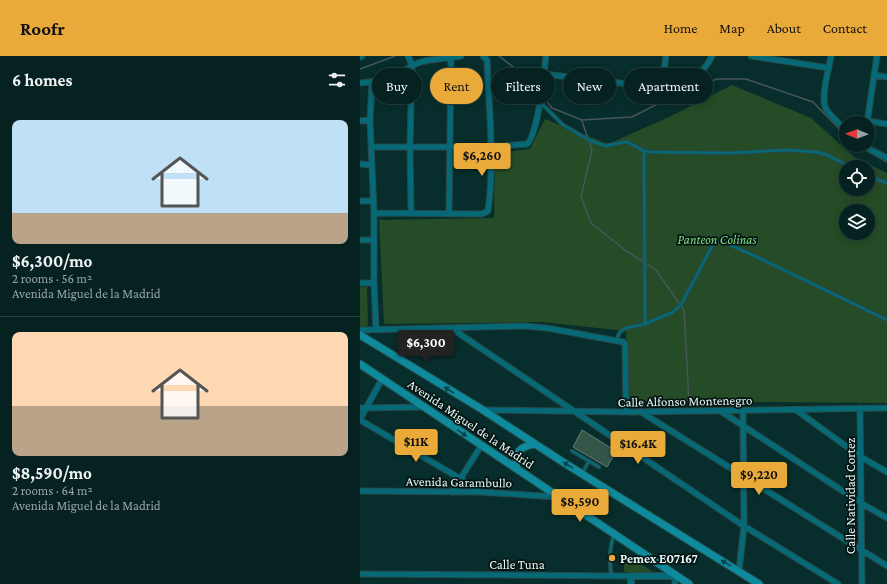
<!DOCTYPE html>
<meta charset="utf-8">
<style>
body{margin:0;font-family:"Crimson Pro",serif;background:#132f2e;color:#f1f3f6;height:100vh;display:flex;flex-direction:column;font-size:15px;white-space:nowrap}
*{box-sizing:border-box;margin:0}
p{font-size:13px;color:#97a4a5}
.icon{flex:none;width:22px;height:22px;fill:none;stroke:currentColor;stroke-width:2;stroke-linecap:round;stroke-linejoin:round}
.map{position:relative;flex:1;overflow:hidden}
.panel{display:flex;flex-direction:column;background:#052221;width:360px}
.panel>*{flex:none}
.guide{position:absolute;left:12px;top:12px;width:380px;height:36px;display:flex;gap:8px}
.needle{width:26px;rotate:271deg}
.tools{position:absolute;left:479px;top:60px;display:grid;gap:8px}
.tools a{display:grid;place-items:center;width:36px;height:36px;border-radius:50%;background:#052221;box-shadow:0 2px 10px #0003,0 0 0 1px #263f3f;font-size:20px}
.price{position:absolute;translate:-50% -34px;padding:0 9px;border-radius:4px;background:#eaaa39;color:#111;font-size:13px;line-height:26px;filter:drop-shadow(0 1px 2px #0008)}
.price::after{content:'';position:absolute;left:50%;top:24px;width:12px;height:9px;margin-left:-6px;background:inherit;clip-path:polygon(0 0,100% 0,50% 100%)}
.price.active{background:#222;color:#fff}
ul{padding:0;list-style:none}
li{display:grid;align-content:center;gap:8px;height:212px;padding:0 12px}
li+li{border-top:1px solid #263f3f}
li span{display:grid;place-items:center;height:124px;border-radius:8px;color:#555}
li>.icon{margin-inline-start:auto}
span .icon{width:72px;height:72px;fill:#fffc;stroke-width:1}
li b{font-size:17px}
h2{display:flex;justify-content:space-between;align-items:center;height:48px;padding:0 12px;font-size:17px}
.tag{padding:0 14px;border-radius:18px;background:#052221;box-shadow:0 2px 10px #0003,0 0 0 1px #263f3f;font-size:14px;line-height:36px}
.tag.active{background:#eaaa39;color:#111}
header{display:flex;align-items:center;gap:24px;box-sizing:border-box;height:56px;padding:0 20px;background:#eaaa39;color:#111}
header strong{font-size:19px}
nav{display:flex;gap:22px;margin-inline-start:auto;font-size:14px}
main{display:flex;flex:1;min-height:0}
.map>svg:first-child{display:block}
.green{fill:#254c26;fill-rule:evenodd}
.lines{fill:none;stroke-linecap:round;stroke-linejoin:round}
.stream{stroke:#48565a;stroke-width:1.5}
.building{fill:#365549;stroke:#5f7f71}
.service-casing{stroke:#264b49;stroke-width:4.5}
.minor-casing{stroke:#264b49;stroke-width:7}
.tertiary-casing{stroke:#264b49;stroke-width:8}
.secondary-casing{stroke:#264b49;stroke-width:9}
.service{stroke:#066978;stroke-width:2.5}
.minor{stroke:#066978;stroke-width:5}
.tertiary{stroke:#066978;stroke-width:6}
.secondary{stroke:#0e8a9d;stroke-width:7}
.oneway{fill:#09434a}
.poi-dot{fill:#eaaa39;stroke:#051412;stroke-width:1.5}
.labels{text-anchor:middle;dominant-baseline:central;stroke-width:3.5;stroke-linejoin:round;paint-order:stroke}
.park-label{font-size:13px;font-style:italic;fill:#81dd83;stroke:#051412}
.street-label{font-size:13px;fill:#e6faf8;stroke:#051412}
.poi-label{font-size:13px;font-weight:bold;fill:#e6faf8;stroke:#051412;text-anchor:start}
</style>
<header>
<strong>Roofr</strong>
<nav><a>Home</a><a>Map</a><a>About</a><a>Contact</a></nav>
</header>
<main>
<section class="panel">
<h2>6 homes<svg class="icon" aria-label="filters" viewBox="0 0 24 24"><path d="M4 7h16M4 17h16"/><circle cx="9" cy="7" r="2"/><circle cx="15" cy="17" r="2"/></svg></h2>
<ul>
<li><span style="background:linear-gradient(#bfe0f5 75%,#b9a48a 0)"><svg class="icon" aria-label="home" viewBox="0 0 24 24"><path d="M3 11l9-7 9 7M6 9v11h12V9"/></svg></span><div><b>$6,300/mo</b><p>2 rooms · 56 m²</p><p>Avenida Miguel de la Madrid</p></div></li>
<li><span style="background:linear-gradient(#ffd9b3 60%,#b9a48a 0)"><svg class="icon" aria-label="home" viewBox="0 0 24 24"><path d="M3 11l9-7 9 7M6 9v11h12V9"/></svg></span><div><b>$8,590/mo</b><p>2 rooms · 64 m²</p><p>Avenida Miguel de la Madrid</p></div></li>
</ul>
</section>
<div class="map">
<svg width="527" height="528" viewBox="0 0 527 528">
<rect width="100%" height="100%" fill="#072e2c"/>
<path class="green" d="M372 29 451 62 494 101 527 117V347L269 345 266 275 181 266 24 268 19 164 134 162 135 97 170 93 185 63 248 88 309 61ZM486 111H508V133H486ZM486 155H508V177H486Z
M0 231H7L8 269 4 271H0Z
M264 496 293 516H264Z"/>
<g class="lines">
<path class="stream" d="M139 0 157 14 174 33
M0 13 35 0
M188 47 192 52 222 64 272 61 315 39 357 23H386L453 46 486 80
M222 65 232 94 221 141 231 167 265 194 296 214 324 254 329 346
M509 96 527 106"/>
</g>
<path class="building" d="M222 374 256 395 247 411 213 391Z"/>
<g class="lines">
<defs>
<path id="service" d="M180 46 203 69 229 84 246 90 264 86H268L284 95 291 96 370 97 427 94 456 96 467 99 491 111
M284 95 285 268
M508 120 527 127
M256 284 260 276 266 272 285 268 313 256 321 249 352 190 357 186H363L395 200 527 264
M212 395 239 411
M222 418 229 405
M251 519C250 505 249 492 254 479"/>
<path id="minor" d="M48 0 52 9 50 90 51 157
M391 0 469 12
M471 0C469 13 460 42 466 53 471 61 480 68 486 74
M0 1 2 0
M184 18 302 32C322 29 343 20 352 0
M514 19 527 21
M12 26 10 64 14 157V227L16 273
M0 27C12 26 25 24 36 19 45 15 51 9 61 6 74 2 88 3 101 0
M302 32 306 0
M0 65 10 64
M508 65 527 68
M507 67 517 0
M501 89 527 102
M11 91H130L167 88C178 79 184 16 186 0
M0 108 12 109
M0 145H13
M14 157 122 158 128 155C135 107 129 52 127 4L123 0
M89 158 91 2
M0 184H13
M0 227H14
M91 272 384 470 478 528
M0 274 164 270 187 272 263 286 265 288 266 356
M0 352 64 351
M500 352 502 528
M124 354 266 356 527 352
M436 354 501 401 527 416
M281 356 527 510
M362 356 501 447 527 462
M0 363 22 323
M0 364 101 423 121 436
M0 435 121 436 197 441
M92 436 121 390
M379 515 384 470 383 355
M0 518 271 520
M315 528V520"/>
<path id="tertiary" d="M271 528V520H315"/>
<path id="secondary" d="M0 279 123 354 206 408 399 528
M0 308 329 528
M156 412C156 395 159 391 175 388"/>
</defs>
<use href="#service" class="service-casing"/>
<use href="#minor" class="minor-casing"/>
<use href="#tertiary" class="tertiary-casing"/>
<use href="#secondary" class="secondary-casing"/>
<use href="#service" class="service"/>
<use href="#minor" class="minor"/>
<use href="#tertiary" class="tertiary"/>
<use href="#secondary" class="secondary"/>
</g>
<defs><path id="oneway-solid" d="M-6-.8H1V-3.2L6.5 0L1 3.2V.8H-6Z"/></defs>
<g class="oneway">
<use href="#oneway-solid" transform="translate(89 334) rotate(-148)"/>
<use href="#oneway-solid" transform="translate(102 377) rotate(34)"/>
<use href="#oneway-solid" transform="translate(208 409) rotate(-148)"/>
<use href="#oneway-solid" transform="translate(366 507) rotate(-149)"/>
</g>
<circle class="poi-dot" cx="252" cy="502" r="4"/>
<g class="labels">
<g class="park-label">
<text x="357" y="183">Panteon Colinas</text>
</g>
<g class="street-label">
<text transform="translate(325 345) rotate(-1)">Calle Alfonso Montenegro</text>
<text transform="translate(111 368) rotate(34)">Avenida Miguel de la Madrid</text>
<text transform="translate(99 426) rotate(1)">Avenida Garambullo</text>
<text transform="translate(490 440) rotate(-90)">Calle Natividad Cortez</text>
<text x="157" y="508">Calle Tuna</text>
</g>
<g class="poi-label">
<text x="260" y="502">Pemex E07167</text>
</g>
</g>
</svg>
<div class="tools">
<a><svg class="needle" viewBox="-14 -14 28 28"><path d="M0-13l5 13h-10z" fill="#e53935"/><path d="M0 13l5-13h-10z" fill="#97a4a5"/></svg></a>
<a><svg class="icon" aria-label="locate" viewBox="0 0 24 24"><circle cx="12" cy="12" r="6"/><path d="M12 2v4M12 18v4M2 12h4M18 12h4"/></svg></a>
<a><svg class="icon" aria-label="layers" viewBox="0 0 24 24"><path d="M12 4l9 5-9 5-9-5zM3 14l9 5 9-5"/></svg></a>
</div>
<b class="price" style="left:122px;top:121px">$6,260</b>
<b class="price active" style="left:66px;top:308px">$6,300</b>
<b class="price" style="left:56px;top:407px">$11K</b>
<b class="price" style="left:278px;top:409px">$16.4K</b>
<b class="price" style="left:399px;top:440px">$9,220</b>
<b class="price" style="left:220px;top:467px">$8,590</b>
<div class="guide">
<a class="tag">Buy</a>
<a class="tag active">Rent</a>
<a class="tag">Filters</a>
<a class="tag">New</a>
<a class="tag">Apartment</a>
</div>
</div>
</main>
